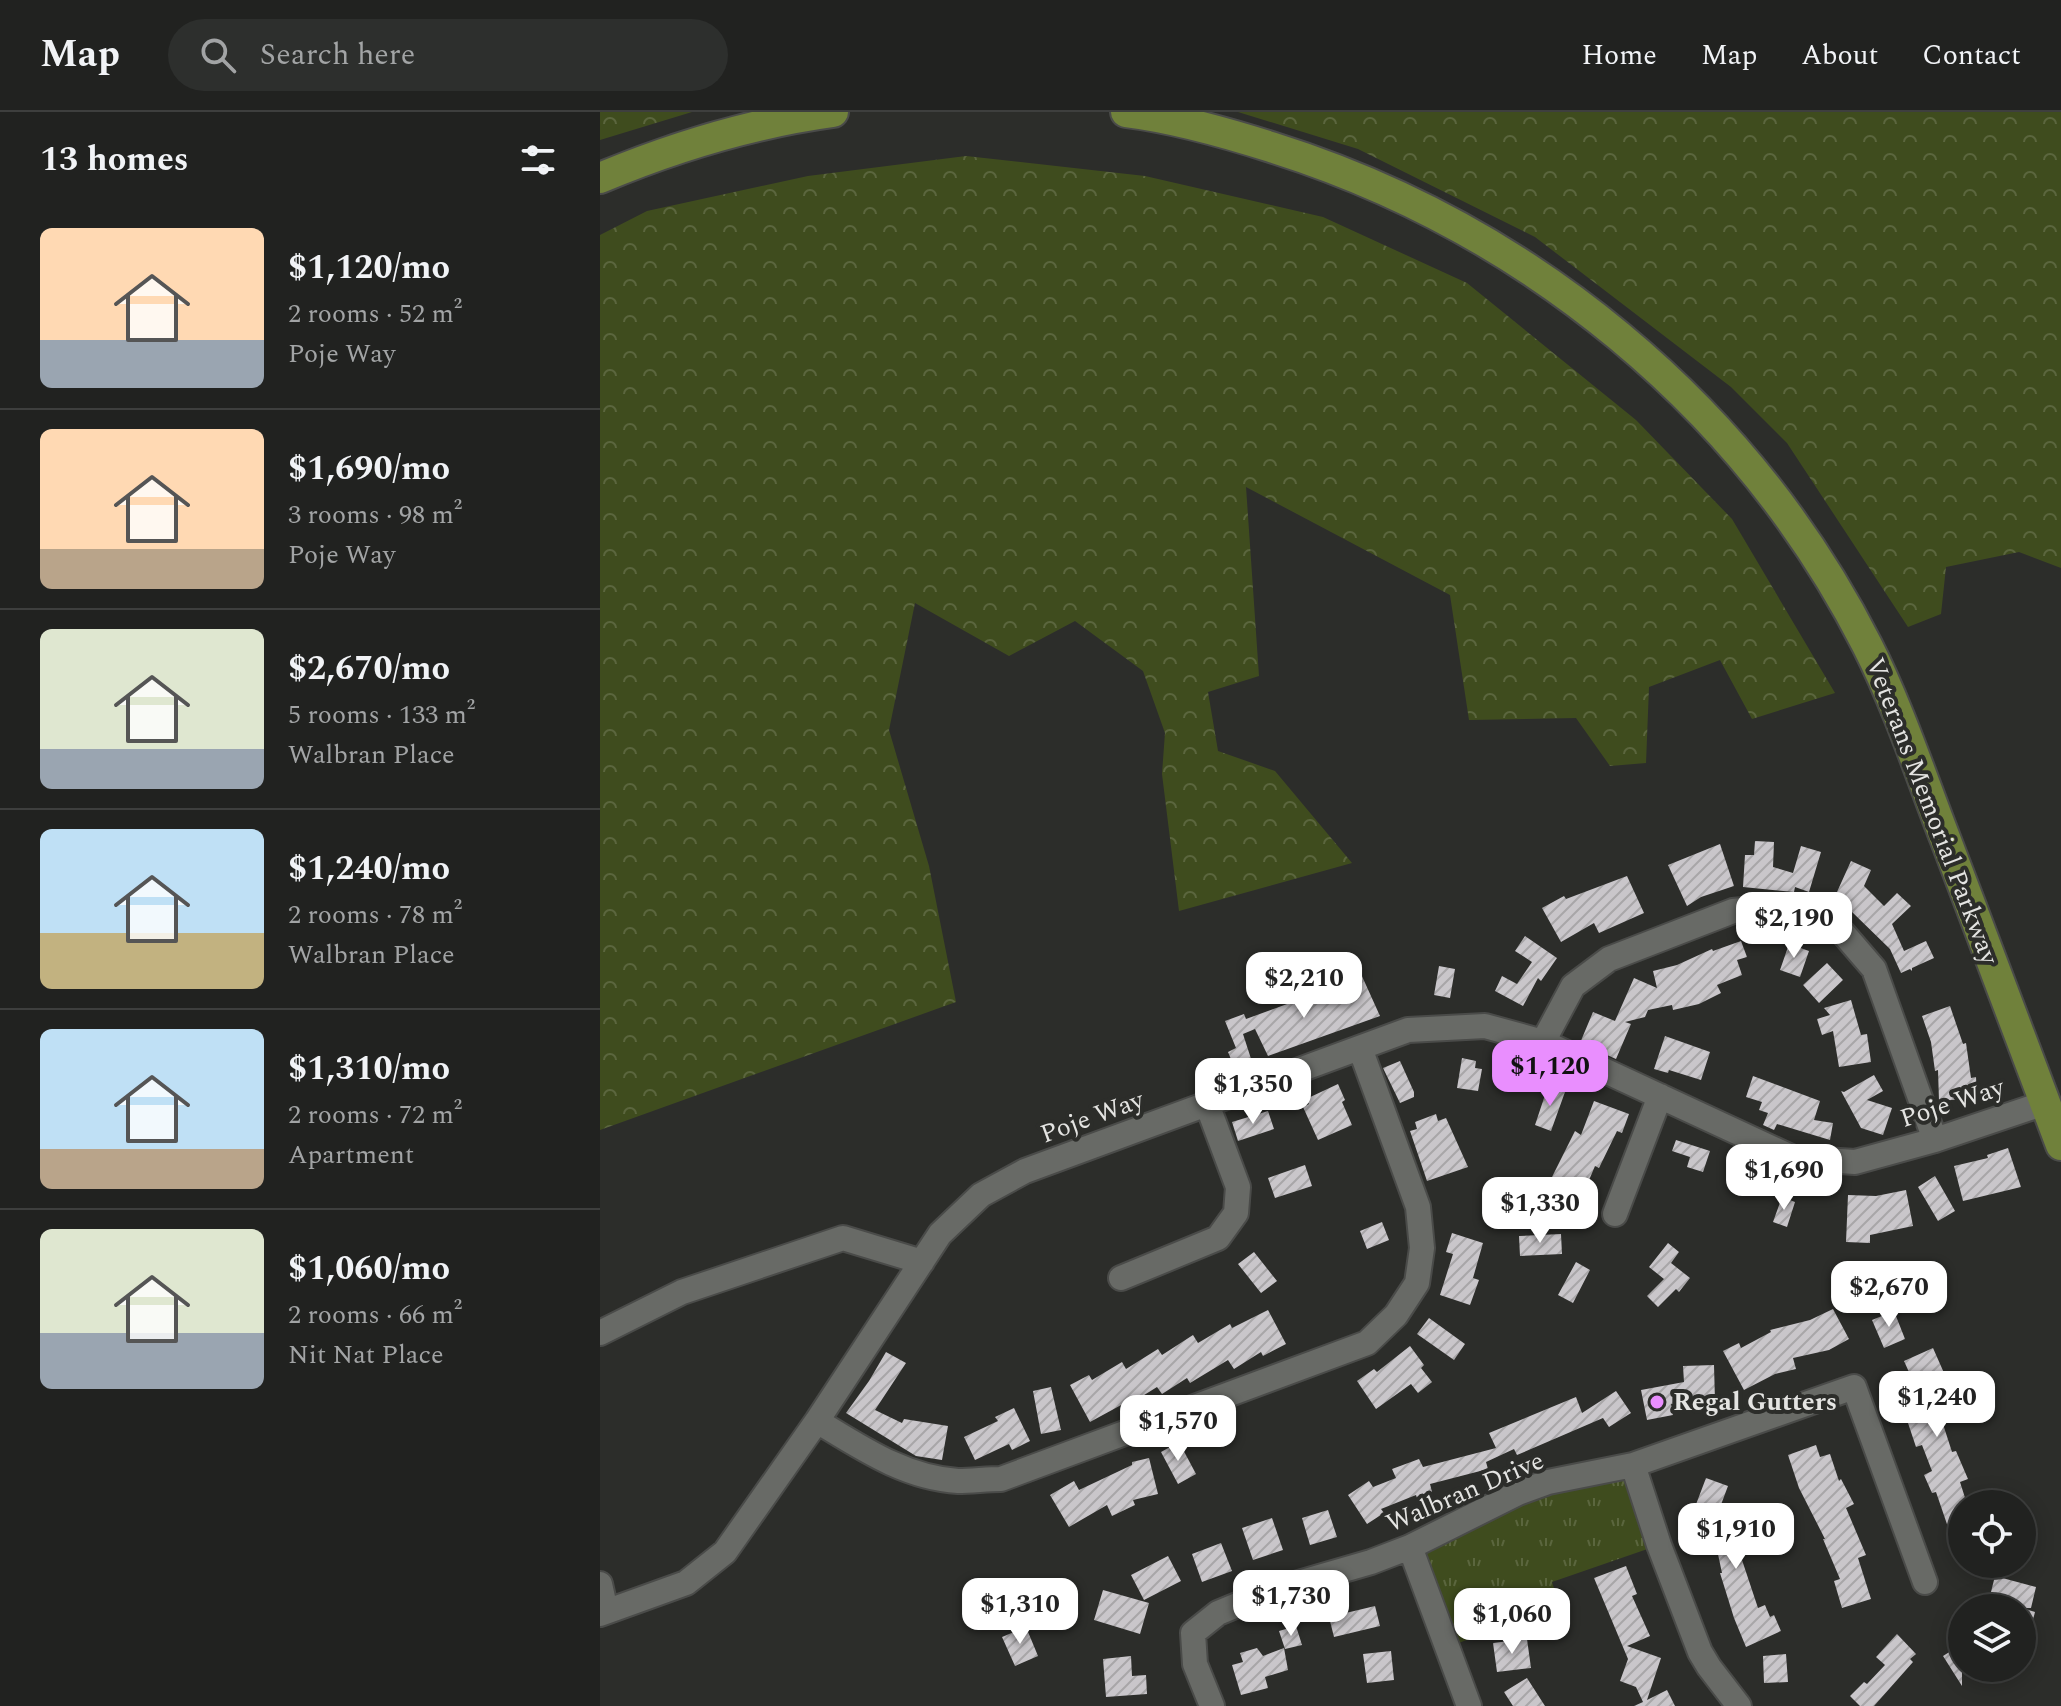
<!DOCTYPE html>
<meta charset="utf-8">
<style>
body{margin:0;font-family:Spectral,serif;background:#2d2f2d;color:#f1f3f6;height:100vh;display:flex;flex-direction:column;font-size:30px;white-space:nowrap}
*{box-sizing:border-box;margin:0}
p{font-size:26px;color:#a2a4a5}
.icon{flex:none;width:44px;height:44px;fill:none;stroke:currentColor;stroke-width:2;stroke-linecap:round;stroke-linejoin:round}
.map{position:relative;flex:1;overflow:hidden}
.sheet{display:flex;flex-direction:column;background:#212220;width:600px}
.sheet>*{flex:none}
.controls{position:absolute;left:1348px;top:1378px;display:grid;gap:16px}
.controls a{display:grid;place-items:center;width:88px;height:88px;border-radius:50%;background:#212220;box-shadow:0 4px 20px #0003,0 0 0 2px #3e3f3e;font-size:40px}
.price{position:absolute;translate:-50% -68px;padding:0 18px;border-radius:16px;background:#fff;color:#222;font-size:26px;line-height:52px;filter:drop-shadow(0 2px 4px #0008)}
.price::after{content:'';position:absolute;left:50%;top:48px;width:24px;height:18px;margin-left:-12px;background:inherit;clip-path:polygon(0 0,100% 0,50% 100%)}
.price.current{background:#e98efe;color:#111}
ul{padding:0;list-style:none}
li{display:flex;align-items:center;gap:24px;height:200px;padding:0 40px}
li+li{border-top:2px solid #3e3f3e}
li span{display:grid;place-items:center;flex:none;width:224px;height:160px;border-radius:12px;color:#555}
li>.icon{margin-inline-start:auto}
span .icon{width:96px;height:96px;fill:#fffc;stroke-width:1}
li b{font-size:34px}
h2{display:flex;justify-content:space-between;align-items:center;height:96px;padding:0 40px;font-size:34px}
header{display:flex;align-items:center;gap:48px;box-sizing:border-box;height:112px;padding:0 40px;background:#212220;border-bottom:2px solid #3e3f3e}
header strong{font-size:38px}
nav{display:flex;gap:44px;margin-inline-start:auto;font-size:28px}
.search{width:560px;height:72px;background:#2d2f2d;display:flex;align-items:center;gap:20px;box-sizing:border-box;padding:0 28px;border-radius:44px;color:#a2a4a5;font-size:30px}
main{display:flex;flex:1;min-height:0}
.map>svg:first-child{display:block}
.grass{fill:url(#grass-tufts)}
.forest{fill:url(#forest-crowns)}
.building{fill:url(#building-hatch)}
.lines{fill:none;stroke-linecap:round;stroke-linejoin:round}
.minor-casing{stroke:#4a4b49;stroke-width:28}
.major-casing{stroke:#4a4b49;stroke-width:34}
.minor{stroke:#686a66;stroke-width:24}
.major{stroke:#70813b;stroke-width:30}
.poi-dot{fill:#e98efe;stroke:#2c2d2a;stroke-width:3}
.labels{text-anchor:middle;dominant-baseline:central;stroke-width:8;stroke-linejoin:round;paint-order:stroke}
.street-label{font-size:26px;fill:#e4e4e2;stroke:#2c2d2a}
.poi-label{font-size:26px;font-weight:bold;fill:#e4e4e2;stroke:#2c2d2a;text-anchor:start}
</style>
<header>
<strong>Map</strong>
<div class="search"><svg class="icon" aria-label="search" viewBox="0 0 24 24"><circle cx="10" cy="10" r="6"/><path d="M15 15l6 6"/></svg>Search here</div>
<nav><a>Home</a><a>Map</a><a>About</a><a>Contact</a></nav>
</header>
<main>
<section class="sheet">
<h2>13 homes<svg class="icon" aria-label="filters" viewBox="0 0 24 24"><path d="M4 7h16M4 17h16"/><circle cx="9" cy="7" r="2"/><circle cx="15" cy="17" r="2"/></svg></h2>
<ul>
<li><span style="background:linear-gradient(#ffd9b3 70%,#9aa5b1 0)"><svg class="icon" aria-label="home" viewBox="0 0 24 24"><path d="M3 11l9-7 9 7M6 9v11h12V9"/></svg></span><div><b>$1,120/mo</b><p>2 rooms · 52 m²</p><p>Poje Way</p></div></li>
<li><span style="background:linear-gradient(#ffd9b3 75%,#b9a48a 0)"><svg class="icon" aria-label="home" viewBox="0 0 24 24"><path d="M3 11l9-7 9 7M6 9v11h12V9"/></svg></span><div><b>$1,690/mo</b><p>3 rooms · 98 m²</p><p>Poje Way</p></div></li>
<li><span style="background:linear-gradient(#dfe7d0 75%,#9aa5b1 0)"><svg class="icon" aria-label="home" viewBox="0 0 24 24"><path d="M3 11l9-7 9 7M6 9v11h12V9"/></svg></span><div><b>$2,670/mo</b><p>5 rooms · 133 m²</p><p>Walbran Place</p></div></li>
<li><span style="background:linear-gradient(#bfe0f5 65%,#c2b280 0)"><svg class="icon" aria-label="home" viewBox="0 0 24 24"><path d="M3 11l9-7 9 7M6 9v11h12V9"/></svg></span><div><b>$1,240/mo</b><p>2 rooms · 78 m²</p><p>Walbran Place</p></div></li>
<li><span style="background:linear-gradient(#bfe0f5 75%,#b9a48a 0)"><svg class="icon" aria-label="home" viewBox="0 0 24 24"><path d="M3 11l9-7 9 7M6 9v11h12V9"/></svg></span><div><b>$1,310/mo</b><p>2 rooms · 72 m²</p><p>Apartment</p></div></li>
<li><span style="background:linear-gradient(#dfe7d0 65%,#9aa5b1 0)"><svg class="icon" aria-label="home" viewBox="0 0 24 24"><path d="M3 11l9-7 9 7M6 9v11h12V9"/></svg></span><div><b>$1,060/mo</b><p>2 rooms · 66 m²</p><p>Nit Nat Place</p></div></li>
</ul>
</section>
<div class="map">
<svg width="1461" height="1594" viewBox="0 0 1461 1594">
<defs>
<pattern id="grass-tufts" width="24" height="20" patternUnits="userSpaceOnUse" patternTransform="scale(2)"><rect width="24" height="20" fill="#3f4c1e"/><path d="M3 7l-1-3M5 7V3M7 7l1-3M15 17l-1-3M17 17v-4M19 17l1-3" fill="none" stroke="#5b663e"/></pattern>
<pattern id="forest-crowns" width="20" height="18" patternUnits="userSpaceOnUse" patternTransform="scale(2)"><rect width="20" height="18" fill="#3f4c1e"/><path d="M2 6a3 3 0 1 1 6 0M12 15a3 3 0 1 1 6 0" fill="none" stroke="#5b663e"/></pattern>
<pattern id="building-hatch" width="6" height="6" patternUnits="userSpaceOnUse" patternTransform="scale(2)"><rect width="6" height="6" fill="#c9c6ca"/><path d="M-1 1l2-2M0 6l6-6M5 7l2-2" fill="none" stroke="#a8a6a8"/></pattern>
</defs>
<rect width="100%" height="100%" fill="#2c2d2a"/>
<path class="grass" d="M1033 1353 1059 1433 952 1470 960 1495 847 1535 810 1435 918 1381Z"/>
<path class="forest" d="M0 0H92L0 28Z
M638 0H1461V456L1419 440 1346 455 1341 502 1308 515 1187 331 1131 275 935 125 758 37Z
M366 44 545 64 723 105 867 171 1036 308 1132 407 1235 581 1152 607 1120 548 1049 575 1046 651 1010 654 976 606 869 608 850 483 646 375 659 564 608 580 618 639 675 659 752 751 579 799 562 662 565 621 543 559 475 509 409 544 315 491 289 618 329 754 356 890 0 1018V123L47 99 208 64Z"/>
<path class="building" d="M1155 729 1174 730 1173 755 1193 761 1201 734 1221 740 1209 780 1195 775 1194 780 1143 775 1145 743H1154Z
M1120 732 1134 774 1101 785 1087 794 1068 753Z
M1251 749 1271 758 1264 774 1284 794 1297 781 1311 794 1292 812 1304 839 1326 829 1334 846 1312 856V859L1310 857 1301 861 1290 837 1251 799 1232 791Z
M1027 764 1044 801 999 821 994 811 961 830 942 796 964 784 966 787Z
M925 824 957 846 941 869 938 866 923 894 895 879 902 864 917 872 932 850 915 839Z
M1141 829 1147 845 1137 848 1142 863 1117 873 1121 881 1099 892 1073 898 1072 893 1048 898 1045 905 1025 910 1031 912 1016 947 980 931 993 900 1015 909 1034 866 1057 876 1053 859 1077 853 1112 837 1113 839Z
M1189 832 1209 839 1200 865 1180 858Z
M1227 851 1243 868 1219 891 1203 873Z
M839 854 855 857 850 886 834 883Z
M761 862 780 904 668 944 655 917 643 922 654 956 645 960 643 954 635 957 628 940 636 936 625 909 644 902 646 907 698 888 697 884 708 880 709 883Z
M1251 888 1261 923 1267 922 1271 950 1239 955 1233 919 1222 923 1217 907 1230 903 1224 896Z
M1350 894 1363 932 1366 931 1371 966 1376 965 1377 986 1339 989 1338 958 1335 959 1331 930 1322 904Z
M1065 924 1110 940 1101 968 1069 958 1068 961 1054 957Z
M862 946 876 949 875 956 882 957 878 979 857 976Z
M800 949 814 980V985L800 991 783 956Z
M1274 963 1283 979 1267 988 1292 996 1283 1023 1261 1016 1241 979 1244 980Z
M1153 964 1220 989 1214 1008 1233 1011 1230 1028 1177 1012 1174 1018 1163 1013 1168 1001 1159 998 1162 990 1146 985Z
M738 972 745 988 742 990 752 1013 718 1028 703 995 709 992 706 987Z
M948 974 965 980 951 1019 935 1013Z
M994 989 1029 1002 1022 1021 1017 1019 999 1056 995 1054 984 1080 977 1077 966 1104 938 1093 975 1019 981 1023Z
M668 999 674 1017 638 1029 632 1010Z
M836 1002 838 1009 846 1006 868 1055 827 1069 810 1019 817 1017 815 1010Z
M1076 1028 1110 1039 1103 1060 1087 1055 1090 1045 1072 1039Z
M1408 1036 1421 1075 1363 1089 1354 1054 1388 1046 1387 1043Z
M705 1053 712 1074 675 1086 668 1066Z
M1335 1064 1355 1099 1338 1109 1318 1075Z
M1306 1078 1313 1114 1270 1123V1131L1246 1130 1248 1083 1276 1084Z
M1182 1085 1195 1090 1187 1115 1173 1110Z
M782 1110 789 1128 767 1137 760 1119Z
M852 1121 883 1131 873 1166 879 1168 870 1193 840 1183 853 1142 846 1140Z
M961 1122 962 1142 920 1144 919 1124Z
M1068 1131 1079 1140 1071 1151 1090 1166 1079 1180 1076 1177 1058 1195 1047 1184 1064 1167 1049 1155Z
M654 1140 677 1169 661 1181 638 1152Z
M976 1150 990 1158 973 1191 958 1183Z
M1233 1197 1249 1227 1229 1238 1193 1246 1196 1257 1175 1262 1144 1278 1123 1239 1139 1231 1141 1236 1171 1220 1170 1218 1210 1208Z
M668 1198 686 1232 663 1244 661 1240 634 1257 628 1248 590 1271 587 1266 562 1282 557 1275 525 1295 523 1292 490 1310 470 1273 489 1263 492 1268 522 1250 526 1257 558 1237 562 1243 593 1223 598 1231 630 1212 632 1216Z
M1294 1199 1305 1227 1284 1236 1272 1208Z
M829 1206 865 1232 854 1248 817 1222Z
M810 1234 824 1253 821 1256 832 1270 818 1281 811 1272 776 1297 757 1269 774 1257 777 1260Z
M1333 1236 1348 1270 1332 1278 1352 1340 1356 1339 1368 1367 1360 1370 1367 1392H1362V1417L1350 1421 1336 1380 1332 1381 1324 1363 1332 1359 1322 1333 1316 1335 1306 1305 1326 1298 1304 1249Z
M286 1240 306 1251 275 1298 302 1311 304 1307 348 1314 342 1348 316 1344 246 1301 269 1269Z
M1114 1253 1115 1289 1071 1292 1073 1303 1047 1308 1041 1278 1084 1270 1083 1254Z
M451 1275 461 1318 441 1322 433 1279Z
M1016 1279 1031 1301 1009 1315 1003 1306 917 1343 914 1337 886 1350 888 1357 830 1372 832 1380 817 1386 816 1383 781 1397 784 1401 767 1412 748 1383 769 1369 773 1375 796 1366 792 1357 819 1347 823 1355 896 1336 889 1321 976 1285 982 1301Z
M414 1296 430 1329 412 1338 409 1332 375 1348 364 1325 398 1309 395 1305Z
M579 1330 596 1362 578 1372 561 1340Z
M1216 1333 1220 1345 1230 1342 1239 1369 1241 1367 1254 1392 1246 1396 1266 1443 1258 1446 1271 1487 1242 1496 1234 1469 1240 1467 1223 1427H1225L1199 1376 1188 1343Z
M549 1346 558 1382 533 1388 535 1393 512 1404 507 1393 469 1415 450 1383 474 1369 479 1378 532 1353V1350Z
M1106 1366 1128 1374 1113 1414 1135 1409 1140 1442 1158 1496 1165 1493 1170 1505 1174 1503 1181 1519 1146 1535 1134 1506 1120 1461H1122L1109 1400 1095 1395Z
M728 1398 737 1425 710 1433 702 1406Z
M672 1406 683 1438 653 1448 642 1416Z
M621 1431 632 1459 602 1470 592 1442Z
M568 1444 581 1469 544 1488 531 1463Z
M1026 1454 1037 1482 1032 1484 1050 1524 1027 1534 1061 1546 1047 1588 1067 1578 1075 1594H1034L1043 1590 1036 1575 1020 1569 1028 1547 994 1466Z
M1395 1464 1436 1475 1431 1496H1423L1435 1500 1426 1535 1422 1534V1496H1387Z
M503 1478 549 1491 540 1522 494 1508Z
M775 1494 780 1514 734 1525 729 1505Z
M696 1514 702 1533 685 1537 679 1519Z
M426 1515 438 1544 415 1554 402 1525Z
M1297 1522 1316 1542 1310 1547 1313 1550 1274 1594H1260L1250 1584 1264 1570 1267 1572 1285 1553 1276 1545Z
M927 1527 931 1556 897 1560 893 1531Z
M1362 1532V1574L1343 1544Z
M657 1536 663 1544 684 1536 688 1558 665 1565 668 1576 641 1583 632 1553 643 1550 640 1541Z
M791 1539 794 1568 767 1571 763 1542Z
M1186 1542 1188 1570 1164 1571 1163 1544Z
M531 1544 532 1564 546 1563 547 1582 506 1585 503 1547Z
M927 1566 945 1594H913L904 1580Z"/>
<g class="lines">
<defs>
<path id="minor" d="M943 930 973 874 1009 847 1133 799 1173 795 1209 803 1243 821 1274 857 1335 1028
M1015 1102 1060 984
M521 1166 618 1126 636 1101 638 1075 607 992
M0 1221 82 1180 243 1126 322 1150
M217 1309C260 1335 305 1366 358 1369 372 1369 387 1367 401 1367L767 1231 796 1203 817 1171 822 1136 818 1095 760 936
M1033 1353 1254 1275 1325 1470
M810 1435 869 1594
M0 1472 6 1499
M0 1502 86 1471 125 1440 217 1309 340 1122 381 1083 425 1059 808 918 885 914 943 930 1193 1046 1255 1050 1335 1028 1445 991
M612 1594 595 1552 593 1521 618 1501 671 1479 771 1450 810 1435 918 1381 948 1370 1033 1353 1059 1433 1100 1540 1109 1555 1139 1594"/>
<path id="major" d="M526 0C575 6 624 20 671 35 926 115 1145 293 1267 533 1298 594 1320 661 1345 726 1384 828 1422 930 1461 1033
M0 66C74 35 153 11 233 0"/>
</defs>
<use href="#minor" class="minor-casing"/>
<use href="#major" class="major-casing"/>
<use href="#minor" class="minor"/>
<use href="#major" class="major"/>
</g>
<circle class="poi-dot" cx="1057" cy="1290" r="8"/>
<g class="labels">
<g class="street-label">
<text transform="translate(1332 699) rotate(69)">Veterans Memorial Parkway</text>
<text transform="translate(1352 991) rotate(-18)">Poje Way</text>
<text transform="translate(492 1005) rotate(-20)">Poje Way</text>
<text transform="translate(865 1380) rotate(-23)">Walbran Drive</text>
</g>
<g class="poi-label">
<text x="1073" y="1290">Regal Gutters</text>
</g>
</g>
</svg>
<div class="controls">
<a><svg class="icon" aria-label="locate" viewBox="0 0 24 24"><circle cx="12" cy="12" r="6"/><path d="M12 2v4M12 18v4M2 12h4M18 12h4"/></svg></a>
<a><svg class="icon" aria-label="layers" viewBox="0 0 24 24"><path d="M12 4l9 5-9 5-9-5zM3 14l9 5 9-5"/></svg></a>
</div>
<b class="price" style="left:1194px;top:848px">$2,190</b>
<b class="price" style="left:704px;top:908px">$2,210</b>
<b class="price current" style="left:950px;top:996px">$1,120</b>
<b class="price" style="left:653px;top:1014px">$1,350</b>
<b class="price" style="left:1184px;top:1100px">$1,690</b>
<b class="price" style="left:940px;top:1133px">$1,330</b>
<b class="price" style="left:1289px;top:1217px">$2,670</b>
<b class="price" style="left:1337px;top:1327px">$1,240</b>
<b class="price" style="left:578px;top:1351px">$1,570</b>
<b class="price" style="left:1136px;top:1459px">$1,910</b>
<b class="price" style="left:691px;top:1526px">$1,730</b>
<b class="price" style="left:420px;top:1534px">$1,310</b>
<b class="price" style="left:912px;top:1544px">$1,060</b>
</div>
</main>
